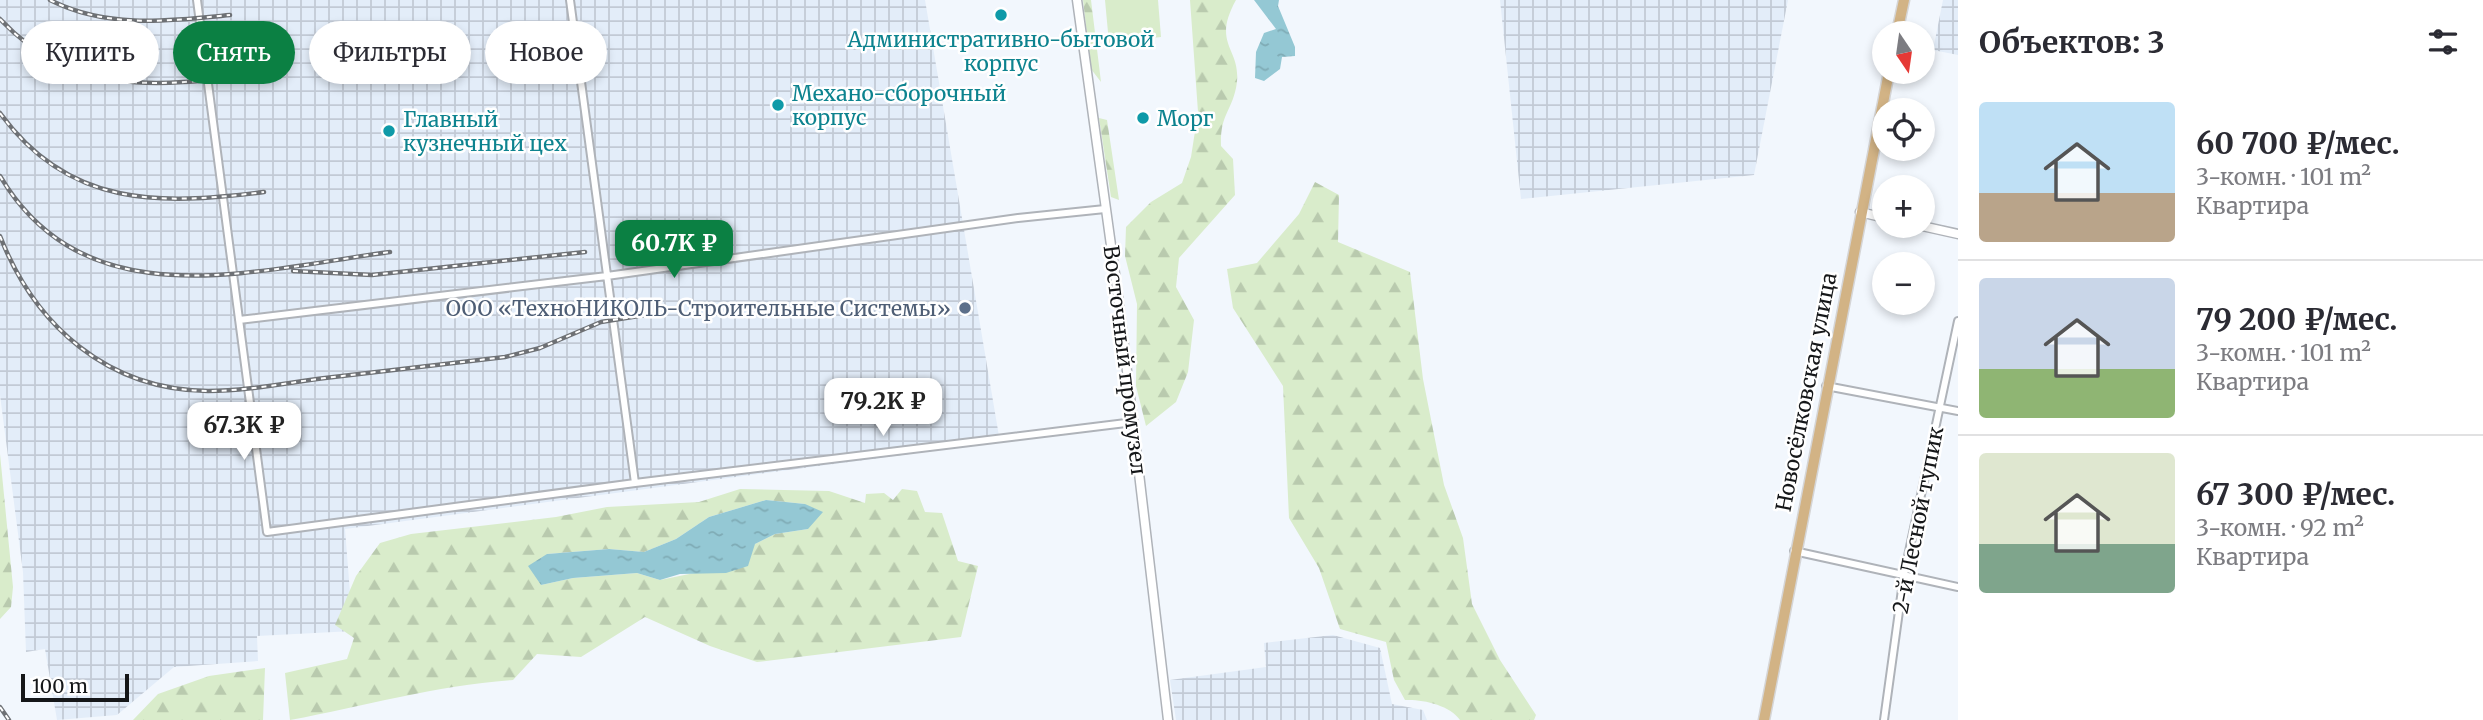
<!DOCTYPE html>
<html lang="ru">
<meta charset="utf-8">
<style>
body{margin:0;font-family:Merriweather,serif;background:#f2f2f3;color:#2b2b33;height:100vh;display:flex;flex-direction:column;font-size:26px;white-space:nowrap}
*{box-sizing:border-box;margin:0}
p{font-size:23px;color:#7c7c81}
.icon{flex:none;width:38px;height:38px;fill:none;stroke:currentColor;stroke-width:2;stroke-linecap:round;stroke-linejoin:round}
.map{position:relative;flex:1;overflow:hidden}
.drawer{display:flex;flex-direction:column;background:#fff;width:525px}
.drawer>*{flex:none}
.top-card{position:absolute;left:21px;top:21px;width:665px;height:63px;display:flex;gap:14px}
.needle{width:46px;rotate:167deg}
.fabs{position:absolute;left:1872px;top:21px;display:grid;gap:14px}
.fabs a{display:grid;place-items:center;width:63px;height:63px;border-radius:50%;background:#fff;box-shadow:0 4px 10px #0003;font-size:35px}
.scale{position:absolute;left:21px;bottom:18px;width:108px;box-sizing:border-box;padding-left:7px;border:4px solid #151719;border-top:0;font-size:19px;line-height:24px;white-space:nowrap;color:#151719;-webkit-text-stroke:5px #fff;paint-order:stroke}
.price{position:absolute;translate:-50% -60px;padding:0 16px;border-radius:14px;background:#fff;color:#222;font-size:23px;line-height:46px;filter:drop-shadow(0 2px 4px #0008)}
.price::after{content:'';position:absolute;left:50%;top:42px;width:21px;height:16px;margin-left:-10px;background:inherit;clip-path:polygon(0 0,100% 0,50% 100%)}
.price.current{background:#0b8043;color:#fff}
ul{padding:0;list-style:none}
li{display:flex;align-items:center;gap:21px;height:175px;padding:0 21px}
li+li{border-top:2px solid #e1e1e2}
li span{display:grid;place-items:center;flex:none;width:196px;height:140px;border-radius:7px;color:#555}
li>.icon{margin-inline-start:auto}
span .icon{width:84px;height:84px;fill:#fffc;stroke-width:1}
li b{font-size:30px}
h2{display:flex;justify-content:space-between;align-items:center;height:84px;padding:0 21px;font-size:30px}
.pill{padding:0 24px;border-radius:32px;background:#fff;box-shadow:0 4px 10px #0003;font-size:24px;line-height:63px}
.pill.current{background:#0b8043;color:#fff}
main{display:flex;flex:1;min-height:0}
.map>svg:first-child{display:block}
.industrial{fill:url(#industrial-grid)}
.forest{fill:url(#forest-firs);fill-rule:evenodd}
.park{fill:#d9eccb}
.water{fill:url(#water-ripples)}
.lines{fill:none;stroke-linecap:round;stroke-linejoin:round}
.street-casing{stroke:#afb3b9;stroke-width:10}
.secondary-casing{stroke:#afb3b9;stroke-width:11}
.primary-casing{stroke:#d5d5d6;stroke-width:13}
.street{stroke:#fff;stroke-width:6}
.secondary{stroke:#fff;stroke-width:8}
.primary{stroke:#d2b385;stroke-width:10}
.rail-casing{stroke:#6e7175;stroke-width:4.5}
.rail{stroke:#fff;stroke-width:2;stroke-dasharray:5;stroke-linecap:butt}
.culture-dot{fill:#0f9aa8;stroke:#fff;stroke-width:2.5}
.service-dot{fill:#5c6f8a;stroke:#fff;stroke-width:2.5}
.labels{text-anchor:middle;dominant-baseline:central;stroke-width:5;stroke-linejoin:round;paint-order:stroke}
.culture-label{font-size:21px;fill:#0d838f;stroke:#fff;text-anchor:start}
.service-label{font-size:21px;fill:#4e5e75;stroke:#fff;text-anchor:end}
.street-label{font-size:21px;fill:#151719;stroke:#fff}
</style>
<main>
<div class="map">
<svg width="1958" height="720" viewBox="0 0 1958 720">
<defs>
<pattern id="industrial-grid" width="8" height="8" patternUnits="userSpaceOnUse" patternTransform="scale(1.75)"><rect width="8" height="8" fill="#e3edf9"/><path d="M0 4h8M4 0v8" fill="none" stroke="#c2cad5"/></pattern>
<pattern id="forest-firs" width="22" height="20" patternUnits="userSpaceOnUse" patternTransform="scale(1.75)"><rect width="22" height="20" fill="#d9eccb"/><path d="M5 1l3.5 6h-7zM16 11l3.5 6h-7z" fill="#b9caae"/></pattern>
<pattern id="water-ripples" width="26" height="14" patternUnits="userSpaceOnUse" patternTransform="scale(1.75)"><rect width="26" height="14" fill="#94c8d4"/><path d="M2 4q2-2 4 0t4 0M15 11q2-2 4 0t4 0" fill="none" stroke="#7fabb5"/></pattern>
</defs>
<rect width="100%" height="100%" fill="#f2f7fd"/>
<path class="industrial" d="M0 0H925L1000 442 345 529 353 631 257 636 258 661 174 667 117 715 57 720 45 649 26 652 23 572 0 395Z
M1500 0H1788L1754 175 1521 199Z
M1943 0H1958V55L1933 50Z
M1333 635 1380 648 1392 704 1423 710 1427 720H1176L1170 680 1266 667 1264 643Z"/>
<path class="forest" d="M1083 0H1091L1101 82 1091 69Z
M1190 0H1236C1210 47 1244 48 1236 88 1231 112 1220 115 1221 146L1233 159 1235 195 1179 258 1176 287 1194 320 1188 372 1176 402 1146 426 1136 386 1137 304 1125 256 1126 227 1151 202 1182 183 1191 157 1198 112Z
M1099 118 1107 120 1119 200 1111 197Z
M1315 182 1339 195 1338 242 1410 272 1423 379 1444 485 1463 538 1472 604 1500 660 1536 715 1534 720H1460C1450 705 1422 699 1405 700L1394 680 1386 642 1340 629 1319 568 1289 518 1283 386 1233 308 1227 269 1257 263 1299 214Z
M0 454 13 587 11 607 0 619Z
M740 489 829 491 865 503 866 494 884 493 893 500 902 489 917 491 925 512 942 513 958 561 978 566 961 637 757 662 710 646 645 617 581 657 537 654 513 680C438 685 365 706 290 720L285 673 347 659 354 638 335 625 356 576 380 543 411 534 556 517 607 507 699 502ZM766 500 805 504 808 529 775 534 699 572 660 580 637 573 573 578 541 585 547 554 609 549 644 552 676 539 709 517Z
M265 668 263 720H133L158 694 209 676Z"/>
<path class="park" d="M1105 0H1158L1161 37 1109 43Z"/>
<path class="water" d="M1254 0H1279L1278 6 1295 47V56L1282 57 1280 69 1264 81 1255 78 1256 52 1264 33 1276 29Z
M766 500 805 504 823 512 808 529 775 534 755 544 748 566 726 573 680 574 660 580 637 573 573 578 541 585 528 566 547 554 609 549 644 552 676 539 709 517Z"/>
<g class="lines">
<defs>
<path id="street" d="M197 0 267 532 635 483 1134 422
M570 0 635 483
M239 320 607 276 1018 218 1105 209
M1826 386 1958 411
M1794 551 1958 587
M1884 720 1904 575 1958 321"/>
<path id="secondary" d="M1077 0 1119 303 1168 720
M1860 212 1885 218
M1922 226 1958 234"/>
<path id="primary" d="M1897 33 1904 0
M1764 720 1889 72"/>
</defs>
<use href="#street" class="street-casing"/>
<use href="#secondary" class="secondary-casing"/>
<use href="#primary" class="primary-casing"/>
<use href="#street" class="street"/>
<use href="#secondary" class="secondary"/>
<use href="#primary" class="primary"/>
<defs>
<path id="rail" d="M50 0C107 29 169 21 230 15
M0 19C75 99 162 86 261 74
M0 113C69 208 160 205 264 192
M0 176C86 321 254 270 390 252
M0 236C35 326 108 390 208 391 247 391 286 383 325 378 385 371 445 364 505 357L540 348 601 322 651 314
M293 271 372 275 585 252
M0 707 9 720"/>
</defs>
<use href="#rail" class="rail-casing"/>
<use href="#rail" class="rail"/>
</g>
<g class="culture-dot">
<circle cx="1001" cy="15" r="7"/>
<circle cx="778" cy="105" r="7"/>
<circle cx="1143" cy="118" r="7"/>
<circle cx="389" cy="131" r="7"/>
</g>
<circle class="service-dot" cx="965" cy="308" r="7"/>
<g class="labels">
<g class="culture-label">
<text x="1001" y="39" text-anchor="middle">Административно-бытовой<tspan x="1001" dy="24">корпус</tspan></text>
<text x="792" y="93">Механо-сборочный<tspan x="792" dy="24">корпус</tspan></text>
<text x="1157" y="118">Морг</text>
<text x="403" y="119">Главный<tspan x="403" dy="24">кузнечный цех</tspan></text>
</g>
<g class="service-label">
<text x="951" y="308">ООО «ТехноНИКОЛЬ-Строительные Системы»</text>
</g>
<g class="street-label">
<text transform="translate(1125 360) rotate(83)">Восточный промузел</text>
<text transform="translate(1806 392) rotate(-79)">Новосёлковская улица</text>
<text transform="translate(1918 520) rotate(-79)">2-й Лесной тупик</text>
</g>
</g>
</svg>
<div class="fabs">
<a><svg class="needle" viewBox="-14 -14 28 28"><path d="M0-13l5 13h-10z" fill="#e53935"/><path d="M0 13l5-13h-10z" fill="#7c7c81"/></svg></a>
<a><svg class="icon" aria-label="locate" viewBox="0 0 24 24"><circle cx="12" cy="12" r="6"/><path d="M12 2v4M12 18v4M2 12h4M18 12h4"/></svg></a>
<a>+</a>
<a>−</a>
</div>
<div class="scale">100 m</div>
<b class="price current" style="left:674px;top:280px">60.7K ₽</b>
<b class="price" style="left:883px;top:438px">79.2K ₽</b>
<b class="price" style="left:244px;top:462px">67.3K ₽</b>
<div class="top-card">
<a class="pill">Купить</a>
<a class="pill current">Снять</a>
<a class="pill">Фильтры</a>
<a class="pill">Новое</a>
</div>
</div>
<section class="drawer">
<h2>Объектов: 3<svg class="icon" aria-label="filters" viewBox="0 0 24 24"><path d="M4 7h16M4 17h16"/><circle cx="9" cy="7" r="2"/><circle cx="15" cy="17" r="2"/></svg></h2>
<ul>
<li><span style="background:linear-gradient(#bfe0f5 65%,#b9a48a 0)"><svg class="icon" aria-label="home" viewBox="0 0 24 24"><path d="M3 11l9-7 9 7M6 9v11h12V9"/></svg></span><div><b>60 700 ₽/мес.</b><p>3-комн. · 101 m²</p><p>Квартира</p></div></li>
<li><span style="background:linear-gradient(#c9d6e8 65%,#8fb573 0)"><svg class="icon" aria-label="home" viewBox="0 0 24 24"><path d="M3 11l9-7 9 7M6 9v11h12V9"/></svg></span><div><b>79 200 ₽/мес.</b><p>3-комн. · 101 m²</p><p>Квартира</p></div></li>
<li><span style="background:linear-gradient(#dfe7d0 65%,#7fa58c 0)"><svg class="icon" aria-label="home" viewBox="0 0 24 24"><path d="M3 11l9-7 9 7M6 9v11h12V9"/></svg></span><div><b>67 300 ₽/мес.</b><p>3-комн. · 92 m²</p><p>Квартира</p></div></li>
</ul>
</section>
</main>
